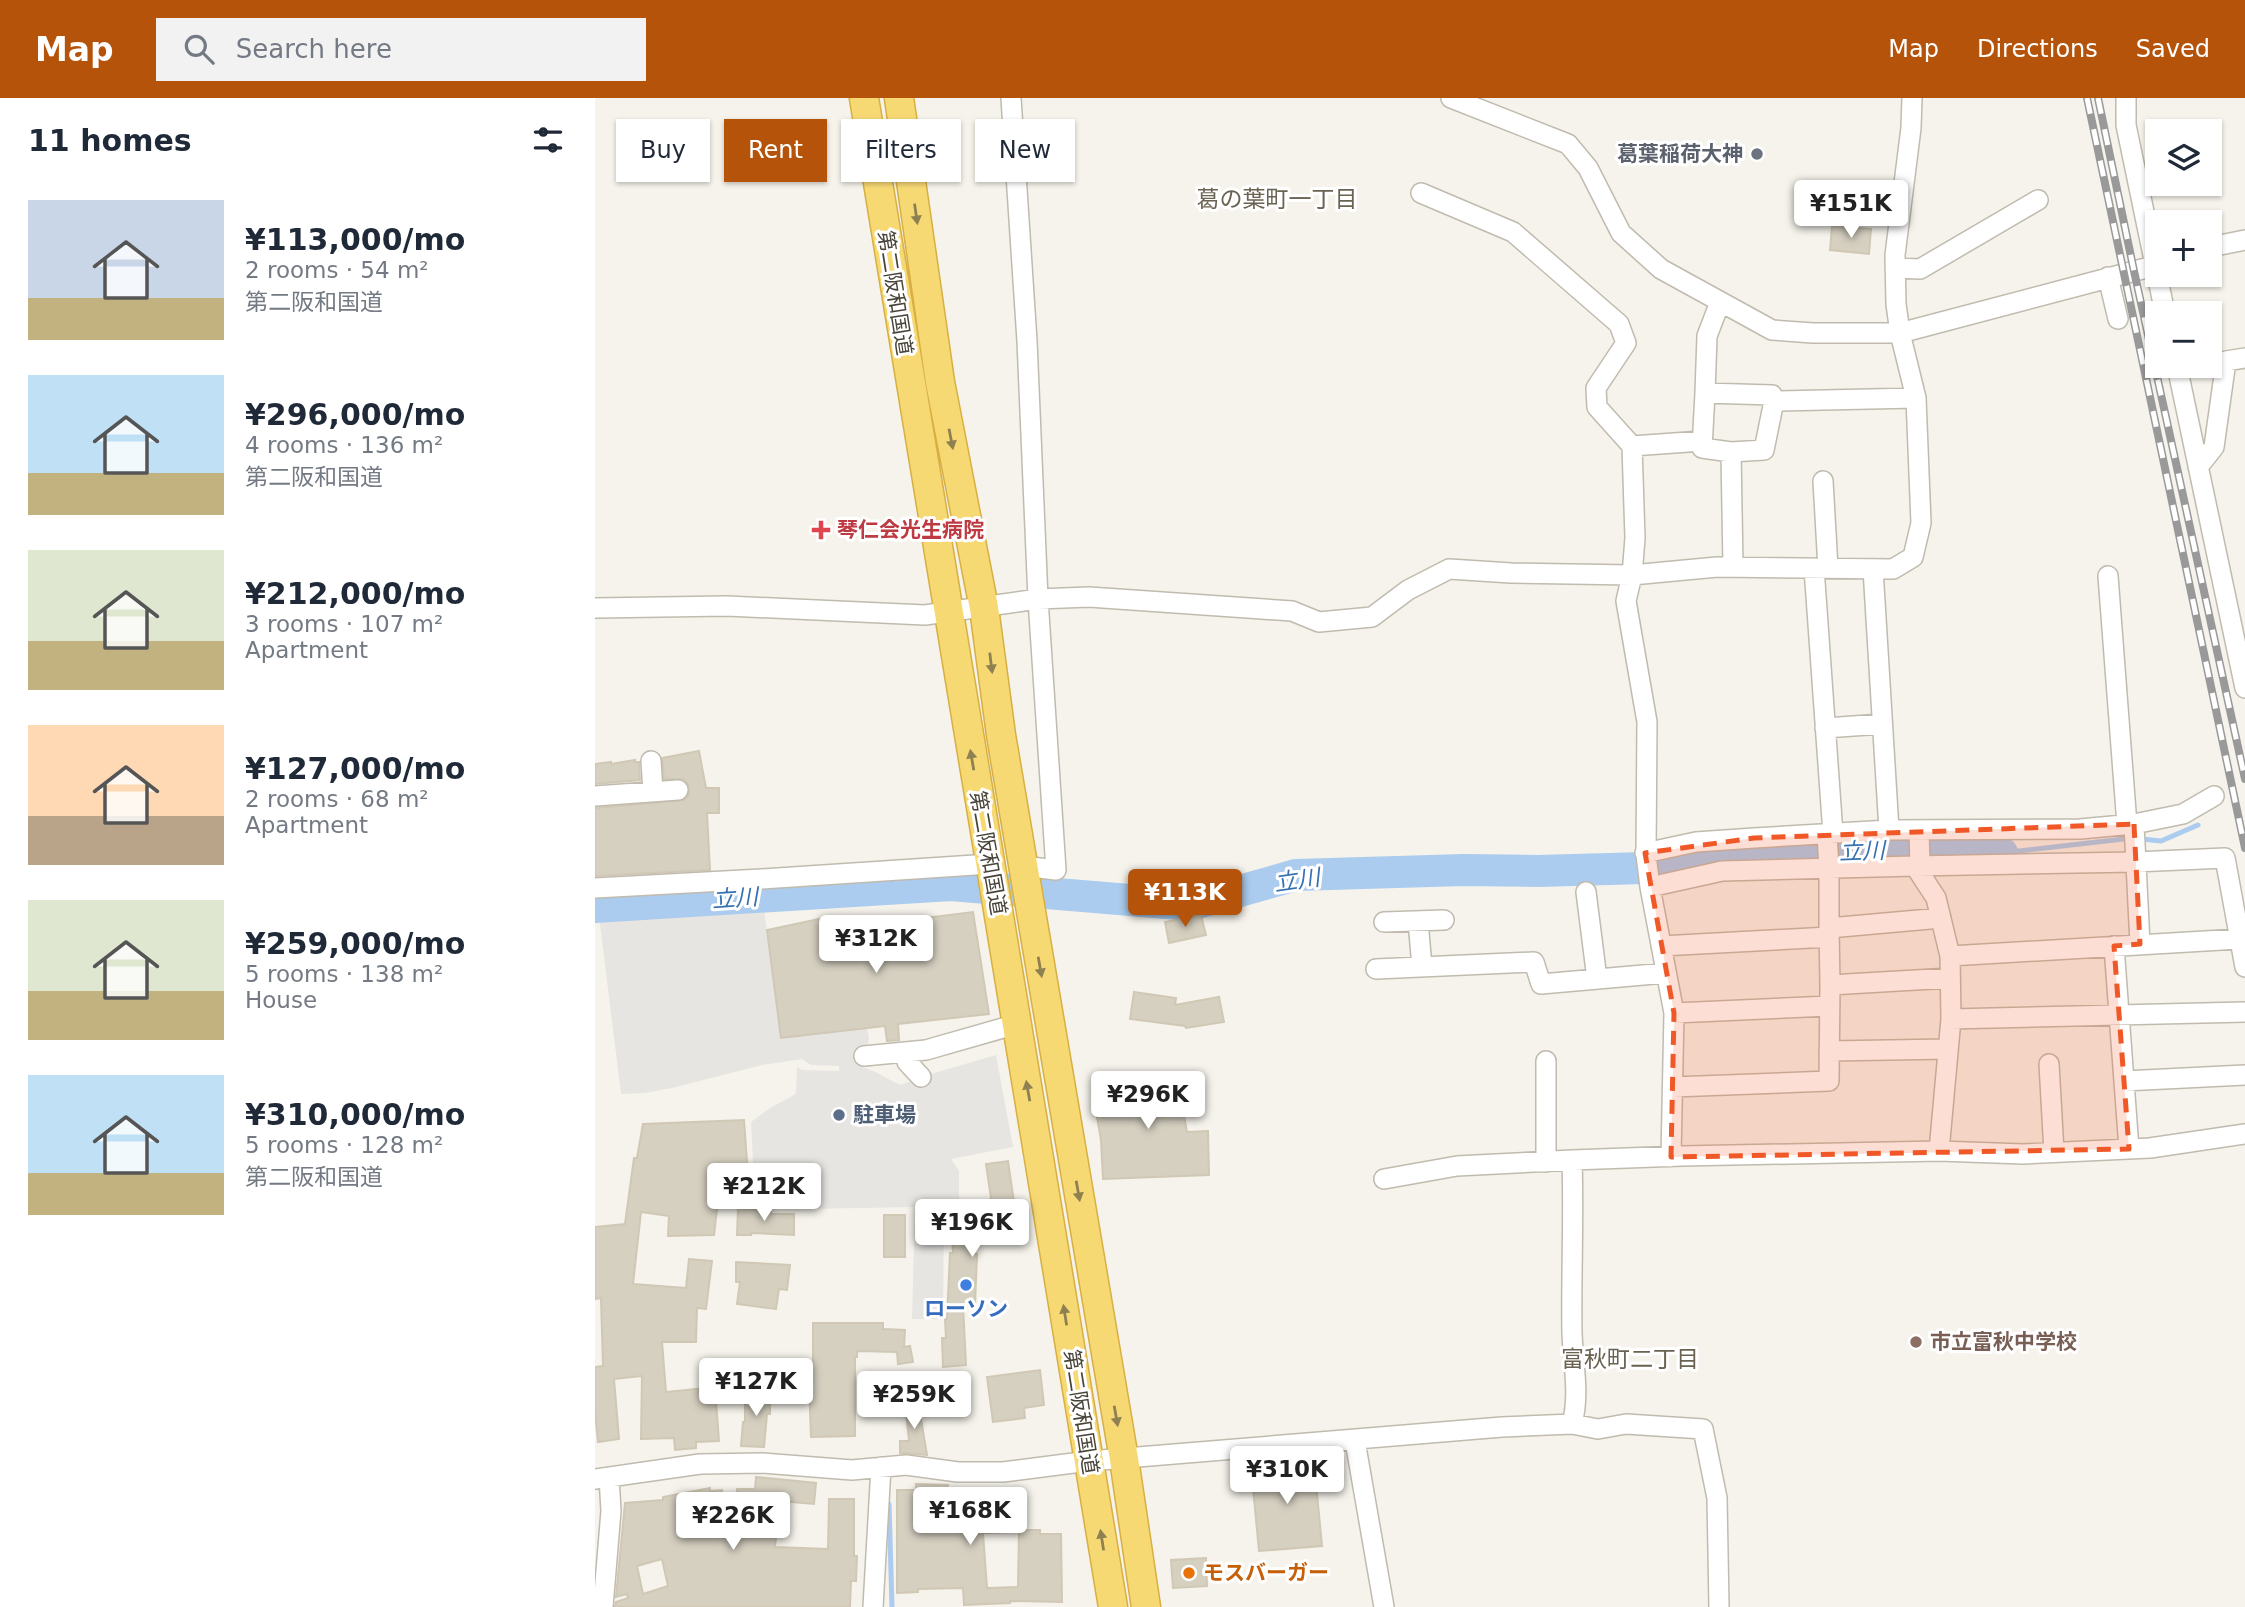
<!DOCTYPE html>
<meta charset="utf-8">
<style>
body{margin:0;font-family:"DejaVu Sans","Noto Sans JP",sans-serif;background:#f2f2f3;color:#1f2937;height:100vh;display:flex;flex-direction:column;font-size:26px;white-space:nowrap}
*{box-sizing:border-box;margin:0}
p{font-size:23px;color:#747a83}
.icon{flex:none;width:38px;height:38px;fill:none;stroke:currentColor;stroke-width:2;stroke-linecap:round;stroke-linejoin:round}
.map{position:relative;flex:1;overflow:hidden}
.panel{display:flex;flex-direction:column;background:#fff;width:595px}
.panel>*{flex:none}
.banner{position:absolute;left:21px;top:21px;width:665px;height:63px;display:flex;gap:14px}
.tools{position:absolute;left:1550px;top:21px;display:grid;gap:14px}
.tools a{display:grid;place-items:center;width:77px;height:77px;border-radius:0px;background:#fff;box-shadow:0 2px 5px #0004;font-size:35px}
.price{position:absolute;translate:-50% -60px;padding:0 16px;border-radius:7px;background:#fff;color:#222;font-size:23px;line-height:46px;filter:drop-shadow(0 2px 4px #0008)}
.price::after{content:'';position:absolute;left:50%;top:42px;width:21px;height:16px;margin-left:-10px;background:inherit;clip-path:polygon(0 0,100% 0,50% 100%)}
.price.active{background:#b45309;color:#fff}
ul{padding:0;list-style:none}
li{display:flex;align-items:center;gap:21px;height:175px;padding:0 28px}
li span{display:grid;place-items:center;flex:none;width:196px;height:140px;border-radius:0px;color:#555}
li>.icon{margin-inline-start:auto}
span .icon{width:84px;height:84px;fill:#fffc;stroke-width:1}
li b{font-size:30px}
h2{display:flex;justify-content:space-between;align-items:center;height:84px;padding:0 28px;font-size:30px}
.tag{padding:0 24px;border-radius:0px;background:#fff;box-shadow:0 2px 5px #0004;font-size:24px;line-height:63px}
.tag.active{background:#b45309;color:#fff}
header{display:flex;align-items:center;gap:42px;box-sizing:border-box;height:98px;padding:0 35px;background:#b45309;color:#fff}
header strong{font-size:33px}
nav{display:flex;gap:38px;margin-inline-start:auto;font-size:24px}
.search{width:490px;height:63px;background:#f2f2f3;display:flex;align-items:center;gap:18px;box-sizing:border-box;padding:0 24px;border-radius:0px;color:#747a83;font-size:26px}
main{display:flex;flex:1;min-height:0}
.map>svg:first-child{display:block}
.parking{fill:#e7e5e2}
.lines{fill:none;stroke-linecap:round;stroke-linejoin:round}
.stream{stroke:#abccee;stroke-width:5}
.river{stroke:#abccee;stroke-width:32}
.building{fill:#d6d0c1;stroke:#d0c8b4;stroke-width:2;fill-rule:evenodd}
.minor-casing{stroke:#c0bbae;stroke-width:22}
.highway-casing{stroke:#d7af43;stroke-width:31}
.minor{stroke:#fff;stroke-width:19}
.highway{stroke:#f7d974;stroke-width:28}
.rail-casing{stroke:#999;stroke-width:8}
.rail{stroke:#fff;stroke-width:5;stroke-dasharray:16;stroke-linecap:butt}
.oneway{fill:#8f8051}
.marked{fill:#f05927;fill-opacity:0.2;stroke:#f05927;stroke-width:5;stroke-dasharray:14 9;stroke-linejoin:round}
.worship-dot{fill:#6b7280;stroke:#fff;stroke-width:2.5}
.health-dot{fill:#e0444e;stroke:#fff;stroke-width:2.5}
.service-dot{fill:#5c6f8a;stroke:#fff;stroke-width:2.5}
.shop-dot{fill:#3f7fe0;stroke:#fff;stroke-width:2.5}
.education-dot{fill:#8d6e63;stroke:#fff;stroke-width:2.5}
.food-dot{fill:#e8710a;stroke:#fff;stroke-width:2.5}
.labels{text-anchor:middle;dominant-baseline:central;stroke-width:6;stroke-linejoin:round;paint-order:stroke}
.worship-label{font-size:21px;font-weight:bold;fill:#5b616d;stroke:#fff;text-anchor:end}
.street-label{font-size:21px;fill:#494439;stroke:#fff}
.health-label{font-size:21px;font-weight:bold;fill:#be3a42;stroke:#fff;text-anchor:start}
.service-label{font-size:21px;font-weight:bold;fill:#4e5e75;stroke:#fff;text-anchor:start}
.shop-label{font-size:21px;font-weight:bold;fill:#366cbe;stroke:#fff}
.education-label{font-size:21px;font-weight:bold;fill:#785e54;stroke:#fff;text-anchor:start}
.food-label{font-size:21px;font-weight:bold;fill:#c56008;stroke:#fff;text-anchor:start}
.neighbourhood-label{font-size:23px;fill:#6b6351;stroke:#fff}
.water-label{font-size:23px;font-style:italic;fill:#3671b1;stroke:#fff}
</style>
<header>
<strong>Map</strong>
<div class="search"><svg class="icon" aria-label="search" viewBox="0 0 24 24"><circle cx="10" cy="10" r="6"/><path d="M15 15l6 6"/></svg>Search here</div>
<nav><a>Map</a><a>Directions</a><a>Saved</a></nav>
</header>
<main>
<section class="panel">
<h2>11 homes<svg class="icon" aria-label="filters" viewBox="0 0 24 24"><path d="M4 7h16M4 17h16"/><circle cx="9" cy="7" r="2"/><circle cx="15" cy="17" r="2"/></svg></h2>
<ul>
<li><span style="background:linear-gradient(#c9d6e8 70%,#c2b280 0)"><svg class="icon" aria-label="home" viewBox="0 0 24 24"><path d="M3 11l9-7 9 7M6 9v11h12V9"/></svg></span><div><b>¥113,000/mo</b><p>2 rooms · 54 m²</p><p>第二阪和国道</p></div></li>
<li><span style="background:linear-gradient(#bfe0f5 70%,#c2b280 0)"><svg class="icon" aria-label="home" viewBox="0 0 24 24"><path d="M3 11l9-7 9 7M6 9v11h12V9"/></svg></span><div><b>¥296,000/mo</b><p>4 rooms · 136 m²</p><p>第二阪和国道</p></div></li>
<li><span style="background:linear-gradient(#dfe7d0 65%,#c2b280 0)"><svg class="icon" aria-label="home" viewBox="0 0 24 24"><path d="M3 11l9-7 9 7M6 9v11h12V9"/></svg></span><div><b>¥212,000/mo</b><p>3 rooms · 107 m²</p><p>Apartment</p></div></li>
<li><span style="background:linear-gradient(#ffd9b3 65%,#b9a48a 0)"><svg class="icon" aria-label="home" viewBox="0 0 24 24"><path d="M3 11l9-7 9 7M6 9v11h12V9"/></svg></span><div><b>¥127,000/mo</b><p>2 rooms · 68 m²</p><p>Apartment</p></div></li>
<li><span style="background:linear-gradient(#dfe7d0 65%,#c2b280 0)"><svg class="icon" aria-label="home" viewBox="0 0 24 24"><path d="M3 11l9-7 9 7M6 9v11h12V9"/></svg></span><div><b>¥259,000/mo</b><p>5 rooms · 138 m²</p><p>House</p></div></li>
<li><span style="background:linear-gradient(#bfe0f5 70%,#c2b280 0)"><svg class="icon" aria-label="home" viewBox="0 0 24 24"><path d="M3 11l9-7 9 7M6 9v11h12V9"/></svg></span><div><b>¥310,000/mo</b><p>5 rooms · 128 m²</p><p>第二阪和国道</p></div></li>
</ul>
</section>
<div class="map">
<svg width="1650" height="1509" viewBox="0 0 1650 1509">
<rect width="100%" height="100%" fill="#f5f3eb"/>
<path class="parking" d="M169 811 186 940 272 930 274 941 267 969 278 973 305 987 336 976 401 957 418 1049 356 1061 364 1073V1109H349L348 1221H317L320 1109 209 1111 160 1103 156 1024 175 1010 201 996 202 969 207 972 244 973V968L216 967 207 961 167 967 77 990 50 995 26 996 4 818Z"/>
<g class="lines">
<path class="stream" d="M1407 755 1537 740 1566 743 1603 727
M294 1406 297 1509"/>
<path class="river" d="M0 809 356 787 595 807 701 777 869 772 943 773 1050 770 1099 760 1297 752 1407 755"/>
</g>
<path class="building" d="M1237 128 1276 131 1274 156 1235 152Z
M104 653 111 690H124V715H112L115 772 0 778V710L89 702 94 697 93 686 88 681H69L67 660Z
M40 662V664H44L45 682 0 686V666L16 664V666Z
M378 814 394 916 303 926 304 942 292 943 290 928 186 940 172 832 229 820 232 832Z
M606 817 611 837 574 845 570 824Z
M539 894 581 900 580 907 624 899 629 924 591 930 590 928 535 921Z
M581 975 592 1034 613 1033 614 1077 508 1081 506 1042 497 990Z
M149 1022 153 1078 151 1096 124 1094 119 1137 73 1138 74 1118 46 1114 38 1186 91 1190 94 1161 117 1163 111 1211 102 1210 101 1244H67L71 1294 120 1289 124 1343 101 1344V1350L80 1352 79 1340 46 1341 47 1278 19 1281 24 1341 3 1344 0 1313V1269L8 1268 6 1200 0 1201V1129L30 1126 39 1060H42L48 1026Z
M413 1063 422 1125 377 1131 378 1156H382L380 1208 368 1207 371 1267 348 1269 347 1240H351L350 1221H352L355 1155H358L356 1116 398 1114 391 1066Z
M143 1110 176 1114V1116H199V1137L156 1135V1137H142Z
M289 1117H310V1159H289Z
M141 1164 195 1167 192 1192 184 1191 181 1211 142 1206 145 1184H141Z
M218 1225H288V1231L310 1232 309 1249 315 1248 318 1264 303 1266 302 1254 262 1253V1259H260V1338L216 1339 214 1285H218Z
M445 1272 449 1307 429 1310 430 1320 398 1324 392 1279Z
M317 1281 319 1296 303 1298 301 1283Z
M150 1292H175V1316H172L169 1349 146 1348 148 1324H150Z
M323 1303 332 1357 305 1355V1343H314L310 1304Z
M719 1364 727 1448 664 1453 656 1369Z
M161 1379 221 1385 219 1406 185 1403 180 1449 233 1451 234 1401H259V1458H262L261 1483H256L255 1509H20L21 1504 33 1500 32 1496 21 1499 30 1405 68 1402V1399L115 1390V1393L127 1392 129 1412H140L142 1391H160ZM67 1461 73 1488 48 1496 42 1468Z
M321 1386 353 1387 352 1397 421 1394V1434L388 1435 392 1490 423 1489 424 1432H445V1436H466L467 1504 415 1503V1505L369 1507 368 1490 323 1491V1494L302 1495V1392H321Z
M611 1460 612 1488 578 1490 576 1462Z"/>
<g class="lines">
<defs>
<path id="minor" d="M856 0 973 46 993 70 1026 135 1066 171 1177 232 1218 235H1305L1551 170 1563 164
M1531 0V27L1570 215
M826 95 918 134 1024 226 1031 245 1001 290 1002 309 1037 348 1040 440 1037 477 1031 503 1052 624 1051 757 1055 789 1079 915 1076 1059
M1615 149 1650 142
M1300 170 1325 171 1443 102
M1513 179 1523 221
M1582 268 1650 590
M1110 295 1112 238 1125 204
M1037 348 1107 343
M1136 354 1107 350 1110 295 1177 297 1179 303
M1603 369 1619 349 1631 263 1650 260
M1228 383 1233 470
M1138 469 1136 354 1169 352 1179 303 1321 300
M1219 470 1238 736
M1278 471 1294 732
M1513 478 1532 727
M0 510 132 508 330 517 443 501 432 243 416 0
M1230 630 1287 626
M56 663 58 694
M0 698 83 692
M1539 726 1588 716 1619 698
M1324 732 1325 768
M1232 736 1234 770V830L1346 820
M1050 755 1101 744 1159 740 1294 732 1485 731 1539 726 1545 846
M428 768 461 772 443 501 494 499 697 513 724 524 777 519 813 492 854 471 916 475 1037 477 1122 469 1298 471 1318 459 1326 425 1321 300 1305 235 1301 206 1300 157 1316 30 1317 0
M1320 768 1540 764 1630 760 1650 869
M1055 789 1127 773 1320 768 1341 800 1355 858 1356 921 1344 1053
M0 790 166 781 395 766
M991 794 1002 881
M823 823 827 869
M789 824 849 822
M1234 830 1235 887 1355 880
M1066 848 1234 839
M1519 848 1534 1051
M1355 858 1644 841
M781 871 939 864 946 886 1071 875
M1079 915 1235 908
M1356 921 1650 914
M1234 953 1353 951
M311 955 312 964 326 979
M269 958 331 952 422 926
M951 963V1064
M1454 966 1459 1054
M1529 983 1650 977
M1078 989 1234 983 1235 887
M789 1081 862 1068 977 1062
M977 1326 1003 1331 1031 1326 1108 1331 1122 1400 1124 1509
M760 1343 789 1509
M0 1381 105 1366 167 1365 257 1372 311 1367 363 1374H408L494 1363 907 1329 977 1326C985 1296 978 1266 977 1235 976 1177 979 1120 977 1062L1087 1058 1344 1053 1428 1056 1555 1050 1650 1036
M8 1509 16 1413 14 1379
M278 1509 286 1369"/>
<path id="highway" d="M269 0 518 1509
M304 0 345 284 389 510 406 637 529 1361 551 1509"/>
</defs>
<use href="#minor" class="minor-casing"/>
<use href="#highway" class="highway-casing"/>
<use href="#minor" class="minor"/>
<use href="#highway" class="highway"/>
<defs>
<path id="rail" d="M1492 0 1650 750
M1503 0 1539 173 1650 681"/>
</defs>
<use href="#rail" class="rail-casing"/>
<use href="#rail" class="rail"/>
</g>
<defs><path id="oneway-solid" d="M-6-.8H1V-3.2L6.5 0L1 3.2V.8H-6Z" transform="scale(1.75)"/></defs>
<g class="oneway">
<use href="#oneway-solid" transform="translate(321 116) rotate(82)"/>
<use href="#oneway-solid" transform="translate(356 341) rotate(79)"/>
<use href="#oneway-solid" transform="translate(396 565) rotate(83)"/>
<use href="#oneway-solid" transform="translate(377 662) rotate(-100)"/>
<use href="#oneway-solid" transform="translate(445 869) rotate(80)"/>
<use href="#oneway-solid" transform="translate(433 993) rotate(-100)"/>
<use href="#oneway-solid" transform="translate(483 1093) rotate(80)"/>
<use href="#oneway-solid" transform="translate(470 1217) rotate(-99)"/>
<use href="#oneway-solid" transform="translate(521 1318) rotate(80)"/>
<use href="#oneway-solid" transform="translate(507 1442) rotate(-99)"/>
</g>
<path class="marked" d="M1539 726 1545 846 1519 848 1534 1051 1076 1059 1079 915 1050 755 1159 740Z"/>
<circle class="worship-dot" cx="1162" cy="56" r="7"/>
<path class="health-dot" d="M222.5 421.5h7v7h7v7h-7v7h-7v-7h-7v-7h7z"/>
<circle class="service-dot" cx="244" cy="1017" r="7"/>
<circle class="shop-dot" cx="371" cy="1187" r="7"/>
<circle class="education-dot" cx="1321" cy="1244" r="7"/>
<circle class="food-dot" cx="594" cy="1475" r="7"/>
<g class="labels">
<g class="worship-label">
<text x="1148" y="56">葛葉稲荷大神</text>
</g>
<g class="street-label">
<text transform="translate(300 195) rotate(81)">第二阪和国道</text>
<text transform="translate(393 755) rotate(80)">第二阪和国道</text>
<text transform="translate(486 1314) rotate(81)">第二阪和国道</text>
</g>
<g class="health-label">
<text x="242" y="432">琴仁会光生病院</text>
</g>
<g class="service-label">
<text x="258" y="1017">駐車場</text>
</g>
<g class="shop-label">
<text x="371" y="1211">ローソン</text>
</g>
<g class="education-label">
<text x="1335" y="1244">市立富秋中学校</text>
</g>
<g class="food-label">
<text x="608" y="1475">モスバーガー</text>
</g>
<g class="neighbourhood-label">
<text x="682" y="101">葛の葉町一丁目</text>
<text x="1035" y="1261">富秋町二丁目</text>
</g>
<g class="water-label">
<text transform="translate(1267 753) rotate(-2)">立川</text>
<text transform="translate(702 782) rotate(-8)">立川</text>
<text transform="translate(140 800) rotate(-4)">立川</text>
</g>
</g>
</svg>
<div class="tools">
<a><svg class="icon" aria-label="layers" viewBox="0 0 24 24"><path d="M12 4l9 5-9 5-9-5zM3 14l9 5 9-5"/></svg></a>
<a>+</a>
<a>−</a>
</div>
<b class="price" style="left:1256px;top:142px">¥151K</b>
<b class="price active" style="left:590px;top:831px">¥113K</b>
<b class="price" style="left:281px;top:877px">¥312K</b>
<b class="price" style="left:553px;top:1033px">¥296K</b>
<b class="price" style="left:169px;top:1125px">¥212K</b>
<b class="price" style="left:377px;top:1161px">¥196K</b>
<b class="price" style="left:161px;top:1320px">¥127K</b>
<b class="price" style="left:319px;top:1333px">¥259K</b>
<b class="price" style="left:692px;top:1408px">¥310K</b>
<b class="price" style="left:375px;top:1449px">¥168K</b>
<b class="price" style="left:138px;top:1454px">¥226K</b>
<div class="banner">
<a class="tag">Buy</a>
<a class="tag active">Rent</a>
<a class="tag">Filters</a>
<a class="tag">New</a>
</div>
</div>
</main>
